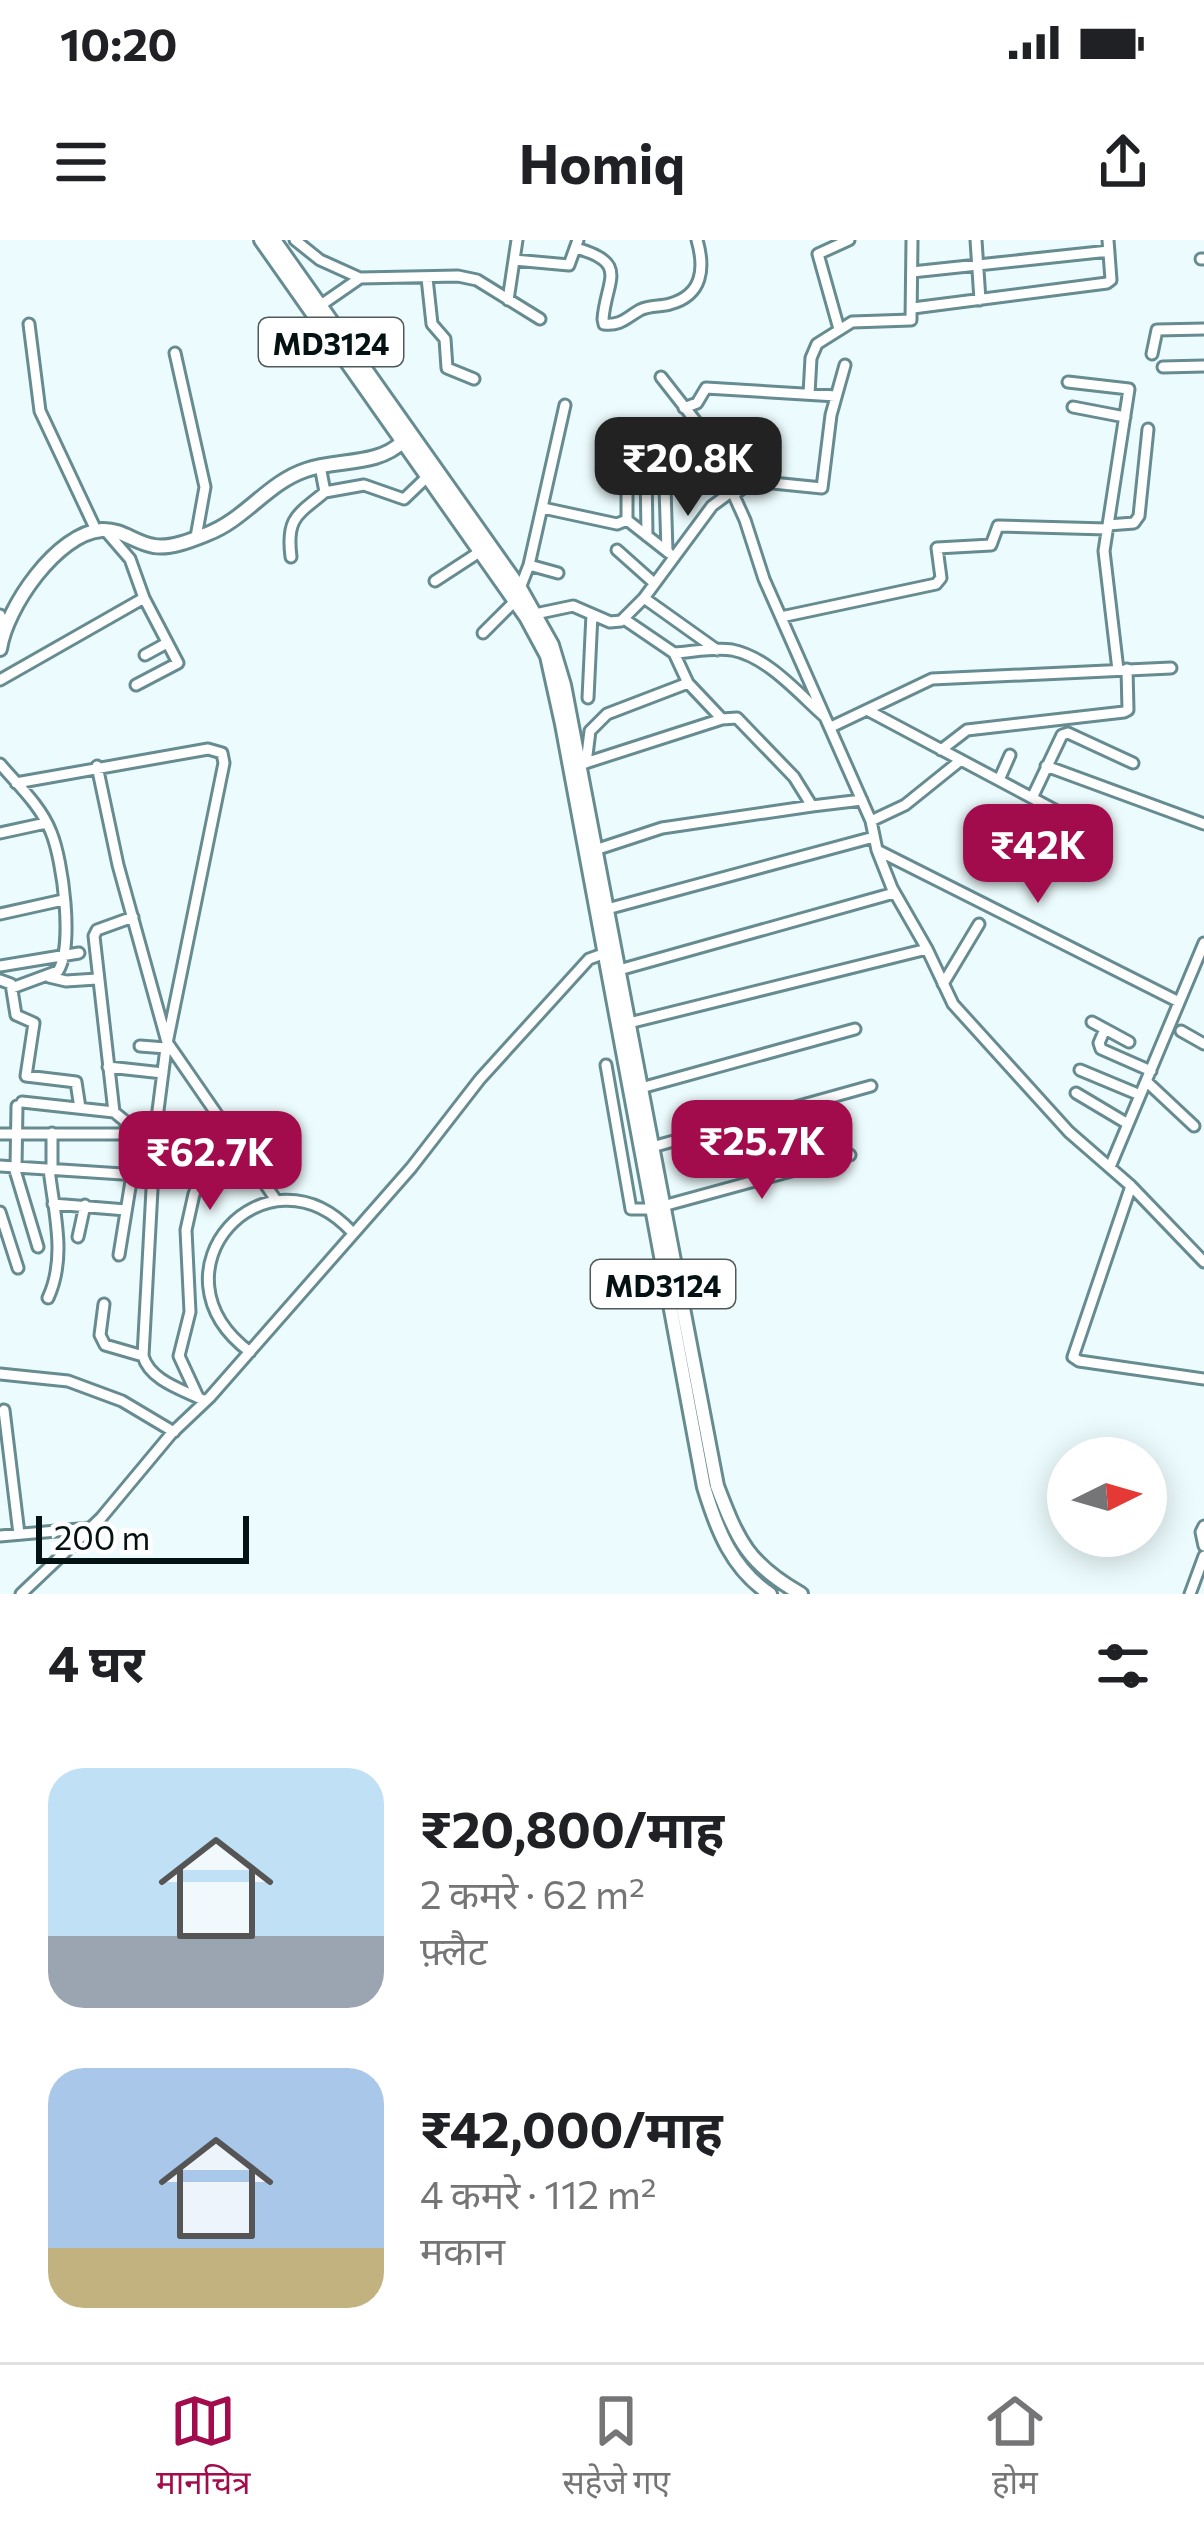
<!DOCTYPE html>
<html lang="hi">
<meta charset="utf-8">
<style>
body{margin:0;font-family:Commissioner,"Noto Sans Devanagari",sans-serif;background:#f2f2f2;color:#202124;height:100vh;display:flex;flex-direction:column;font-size:45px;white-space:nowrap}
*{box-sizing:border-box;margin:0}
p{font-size:39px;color:#757577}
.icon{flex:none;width:66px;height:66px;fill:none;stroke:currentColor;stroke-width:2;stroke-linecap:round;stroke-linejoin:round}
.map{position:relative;height:1354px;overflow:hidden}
.drawer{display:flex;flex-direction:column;background:#fff;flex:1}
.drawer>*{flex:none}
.needle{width:78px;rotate:85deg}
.tools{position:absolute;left:1047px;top:1197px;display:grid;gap:24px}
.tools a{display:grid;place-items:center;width:120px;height:120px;border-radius:50%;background:#fff;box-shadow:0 6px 30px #0003;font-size:60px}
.scale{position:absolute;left:36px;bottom:30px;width:213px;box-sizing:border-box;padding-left:12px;border:6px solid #041213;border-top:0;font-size:33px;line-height:42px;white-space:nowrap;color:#041213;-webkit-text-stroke:9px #fff;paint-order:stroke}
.price{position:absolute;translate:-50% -102px;padding:0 27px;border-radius:24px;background:#a20b4c;color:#fff;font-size:39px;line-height:78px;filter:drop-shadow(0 3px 6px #0008)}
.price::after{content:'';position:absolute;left:50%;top:72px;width:36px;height:27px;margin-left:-18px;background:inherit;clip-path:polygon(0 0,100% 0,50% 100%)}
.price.active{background:#222;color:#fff}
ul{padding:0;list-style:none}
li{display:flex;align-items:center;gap:36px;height:300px;padding:0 48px}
li span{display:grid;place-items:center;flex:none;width:336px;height:240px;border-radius:36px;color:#555}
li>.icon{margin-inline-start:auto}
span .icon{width:144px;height:144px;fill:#fffc;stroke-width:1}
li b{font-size:51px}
h2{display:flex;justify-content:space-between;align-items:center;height:144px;padding:0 48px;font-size:51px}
.status{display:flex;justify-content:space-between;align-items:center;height:84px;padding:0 60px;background:#fff;direction:ltr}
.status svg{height:33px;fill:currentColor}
header{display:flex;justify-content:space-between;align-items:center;height:156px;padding:0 48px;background:#fff;font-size:54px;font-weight:700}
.tabs{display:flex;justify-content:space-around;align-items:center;height:168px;border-top:3px solid #e0e0e0;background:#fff;font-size:33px;color:#757577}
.tabs a{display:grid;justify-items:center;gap:6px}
.tabs .active{color:#a20b4c}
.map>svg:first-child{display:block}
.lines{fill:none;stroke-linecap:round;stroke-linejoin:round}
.minor-casing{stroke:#668b90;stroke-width:15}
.major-casing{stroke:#668b90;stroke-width:18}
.minor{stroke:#fff;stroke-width:9}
.major{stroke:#fff;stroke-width:12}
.labels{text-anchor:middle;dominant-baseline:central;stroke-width:9;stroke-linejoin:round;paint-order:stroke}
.shield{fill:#fff;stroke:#4f595a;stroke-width:3}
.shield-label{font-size:30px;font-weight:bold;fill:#041213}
</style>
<div class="status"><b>10:20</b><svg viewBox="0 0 49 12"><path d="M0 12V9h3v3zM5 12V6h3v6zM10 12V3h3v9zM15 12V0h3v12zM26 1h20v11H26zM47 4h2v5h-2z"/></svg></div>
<header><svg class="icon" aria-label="menu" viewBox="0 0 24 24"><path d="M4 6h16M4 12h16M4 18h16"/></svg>Homiq<svg class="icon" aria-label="share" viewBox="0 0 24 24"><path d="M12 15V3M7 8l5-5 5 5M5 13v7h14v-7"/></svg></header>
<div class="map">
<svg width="1204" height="1354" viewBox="0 0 1204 1354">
<rect width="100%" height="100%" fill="#ecfbfd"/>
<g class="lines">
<defs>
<path id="minor" d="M295 0 320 20 360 38 458 36 477 40 540 79
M976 0 980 60
M576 8C630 23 606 40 603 79L604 84C621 86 626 78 640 70 650 65 660 67 670 64 703 55 705 28 697 0
M1201 19H1204
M514 20 569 25 578 0
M912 32 1109 11
M427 38 432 84 445 99 447 128 474 139
M508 60 517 0
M321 65 360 38
M913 68 1107 43 1111 40 1108 0
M29 84 40 171 96 290
M839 89 818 14 849 0
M175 113 205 247 196 297
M1152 114 1157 90 1204 89
M1163 127 1204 126
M661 137 701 188 716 216 745 280 764 339 871 581 877 610 892 648 927 709 953 764 1069 892 1131 946 1204 1022
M1068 142 1129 149 1104 311 1118 430
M809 154 811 118 817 104 852 82 911 80 912 1
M1073 167 1125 177
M684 168 697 163 706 148 836 156
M646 225 647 296
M665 247 667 311
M325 252 364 245 404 259 428 236
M733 255 753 241 822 248 831 175 845 125
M543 268 617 284 627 280V213
M627 280 669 313
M1108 285 1134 283 1139 276 1148 189
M105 290 130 319 144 358 178 423 136 445
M617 310 654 343
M291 317C286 278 297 275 325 252L320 226
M529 325 558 333
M435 341 481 311
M644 358 717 410
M535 374 573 366 610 382 621 381 644 358 712 266 731 252
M0 375 5 387
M781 377 936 344 941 338 937 308 991 305 998 286 1107 289
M624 379 674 413 688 443 722 479 737 478 794 537 812 566 862 560
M483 393 515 361 529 325 565 165
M674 413C692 412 714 407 732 410 768 417 799 454 825 477
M145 415 167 403
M0 440 144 358
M588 458 592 374
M867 470 1100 594
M831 487 932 439 1171 428
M941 510 967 490 1124 472 1128 470 1127 429
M586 523 590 491 607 474 688 443
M0 524C18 545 41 566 51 592 63 621 74 706 58 731L12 748
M579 525 722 479
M97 526 118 625 167 802 276 960
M1046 526 1204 584
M999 540 1010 515
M16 543 208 509 222 513 224 523 166 808 155 894 143 1116C150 1141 184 1150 205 1161
M1032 558 1062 495 1068 493 1133 523
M871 581 905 565 961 520
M0 593 46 583
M595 610 662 588 812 566
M879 611 1179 762
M607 669 874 597
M0 674 63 660
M0 726 79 713
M619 730 894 653
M49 737 66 741 97 739
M0 740 11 744 16 775 34 783 26 836 76 842 80 868
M943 744 979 684
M1092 782 1129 802
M629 783 927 709
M1105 789 1099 803 1101 809 1151 831
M1181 791 1204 804
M140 806 166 808
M606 825 631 969H650
M108 827 163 833
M1080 830 1140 855
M1146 841 1194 886
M641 848 855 789
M1076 853 1128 884
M22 862 114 872 125 881 128 894
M114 872 94 696 97 690 133 677
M52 893V930
M0 894H155
M652 907 871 846
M0 926 153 936
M14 927 38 1007
M16 927 17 866
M1110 927 1204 703
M1131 946 1073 1117 1079 1121 1204 1139
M53 964 126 970
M663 966 850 915
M0 972 18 1028
M78 997 85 965
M119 1015 132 935
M48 1058C67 1017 54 973 49 929
M104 1064 100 1095 105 1105 143 1116
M250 1112C143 1032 266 899 352 992
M0 1134 68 1141 122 1161 174 1192
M198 1157 179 1116 190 1072 186 990 194 954 224 884
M4 1170 19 1294
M1204 1286 1201 1292 1204 1306
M0 1296 90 1288
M21 1354 101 1278 171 1194 210 1157 411 928 480 839 589 719 611 711
M1190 1354 1204 1316"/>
<path id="major" d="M261 0 526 377 547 416 562 484 704 1247C717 1290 732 1329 770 1354
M274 0 520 348 552 405 564 445 717 1246C738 1301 748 1324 801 1354
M0 409C6 368 57 293 102 290 122 289 135 303 154 306 170 309 192 300 207 294 246 279 267 243 306 230 337 219 378 226 402 202"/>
</defs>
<use href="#minor" class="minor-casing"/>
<use href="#major" class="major-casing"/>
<use href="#minor" class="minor"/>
<use href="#major" class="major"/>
</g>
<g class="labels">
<g class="shield">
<rect x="259" y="78" width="144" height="48" rx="9"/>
<rect x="591" y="1020" width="144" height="48" rx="9"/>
</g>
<g class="shield-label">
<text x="331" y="102">MD3124</text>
<text x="663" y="1044">MD3124</text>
</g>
</g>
</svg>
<div class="tools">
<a><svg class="needle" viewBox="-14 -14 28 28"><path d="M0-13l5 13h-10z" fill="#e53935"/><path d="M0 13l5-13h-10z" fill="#757577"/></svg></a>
</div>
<div class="scale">200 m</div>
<b class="price active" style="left:688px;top:279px">₹20.8K</b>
<b class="price" style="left:1038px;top:666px">₹42K</b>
<b class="price" style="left:762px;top:962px">₹25.7K</b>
<b class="price" style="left:210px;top:973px">₹62.7K</b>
</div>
<section class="drawer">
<h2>4 घर<svg class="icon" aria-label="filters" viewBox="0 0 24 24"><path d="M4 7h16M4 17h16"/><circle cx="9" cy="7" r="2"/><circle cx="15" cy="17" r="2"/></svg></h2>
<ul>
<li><span style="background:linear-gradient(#bfe0f5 70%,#9aa5b1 0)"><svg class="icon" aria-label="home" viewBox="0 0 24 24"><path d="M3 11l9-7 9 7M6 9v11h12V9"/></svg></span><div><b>₹20,800/माह</b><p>2 कमरे · 62 m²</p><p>फ़्लैट</p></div></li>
<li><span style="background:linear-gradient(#a9c7e8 75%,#c2b280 0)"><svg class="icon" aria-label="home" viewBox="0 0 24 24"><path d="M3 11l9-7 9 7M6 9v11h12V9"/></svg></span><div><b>₹42,000/माह</b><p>4 कमरे · 112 m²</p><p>मकान</p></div></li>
</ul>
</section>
<nav class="tabs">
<a class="active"><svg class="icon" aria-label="map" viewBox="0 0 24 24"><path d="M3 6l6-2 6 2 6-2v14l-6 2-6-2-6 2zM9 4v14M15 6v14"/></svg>मानचित्र</a>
<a><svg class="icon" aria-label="saved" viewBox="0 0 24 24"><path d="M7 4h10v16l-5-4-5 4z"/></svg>सहेजे गए</a>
<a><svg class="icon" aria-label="home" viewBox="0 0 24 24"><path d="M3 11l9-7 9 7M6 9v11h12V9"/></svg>होम</a>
</nav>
